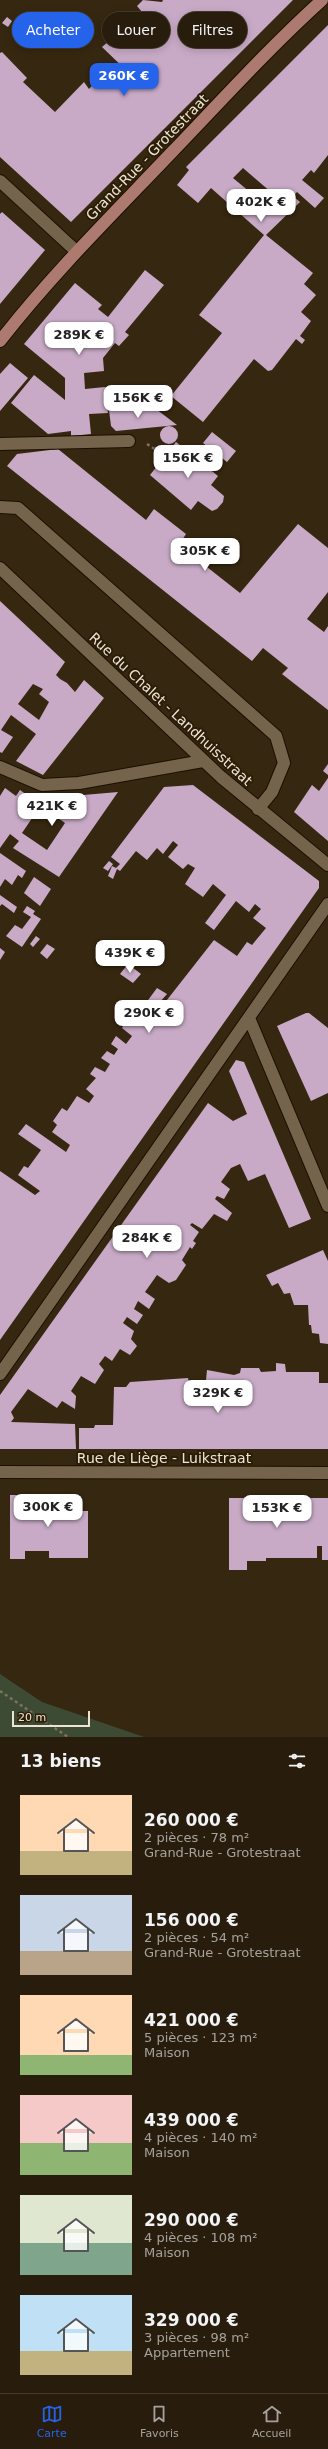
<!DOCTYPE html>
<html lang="fr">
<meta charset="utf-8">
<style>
body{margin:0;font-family:"DejaVu Sans",sans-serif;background:#302615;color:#f1f3f6;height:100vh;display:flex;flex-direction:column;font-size:15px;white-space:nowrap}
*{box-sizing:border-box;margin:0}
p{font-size:13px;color:#a5a29d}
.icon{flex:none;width:22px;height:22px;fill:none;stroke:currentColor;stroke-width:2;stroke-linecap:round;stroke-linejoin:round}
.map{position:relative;height:1737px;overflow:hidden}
.panel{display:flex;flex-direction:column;background:#281d0c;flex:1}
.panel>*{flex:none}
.guide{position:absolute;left:12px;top:12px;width:304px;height:36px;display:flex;gap:8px}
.scale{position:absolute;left:12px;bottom:10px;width:78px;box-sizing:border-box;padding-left:4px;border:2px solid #eee4d6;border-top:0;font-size:11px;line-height:14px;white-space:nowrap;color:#eee4d6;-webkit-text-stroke:3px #2c1d06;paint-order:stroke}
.price{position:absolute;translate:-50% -34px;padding:0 9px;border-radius:8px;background:#fff;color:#222;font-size:13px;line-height:26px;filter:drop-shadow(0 1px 2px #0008)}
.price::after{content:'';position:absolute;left:50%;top:24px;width:12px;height:9px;margin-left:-6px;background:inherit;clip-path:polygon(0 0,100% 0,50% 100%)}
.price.selected{background:#2563eb;color:#fff}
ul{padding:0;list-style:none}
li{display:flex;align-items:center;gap:12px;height:100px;padding:0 20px}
li span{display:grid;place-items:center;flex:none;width:112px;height:80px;border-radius:0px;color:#555}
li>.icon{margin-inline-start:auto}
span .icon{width:48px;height:48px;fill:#fffc;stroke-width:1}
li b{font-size:17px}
h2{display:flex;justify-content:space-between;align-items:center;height:48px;padding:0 20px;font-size:17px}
.pill{padding:0 14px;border-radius:18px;background:#281d0c;box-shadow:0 2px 10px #0003,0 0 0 1px #443b2d;font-size:14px;line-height:36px}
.pill.selected{background:#2563eb;color:#fff}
.dock{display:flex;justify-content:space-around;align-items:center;height:56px;border-top:1px solid #443b2d;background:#281d0c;font-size:11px;color:#a5a29d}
.dock a{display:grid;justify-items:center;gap:2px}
.dock .selected{color:#2563eb}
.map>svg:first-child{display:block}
.green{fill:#3d4b35}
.building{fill:#c8aac6;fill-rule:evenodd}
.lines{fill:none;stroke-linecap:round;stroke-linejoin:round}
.minor-casing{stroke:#1d0f00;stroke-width:14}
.major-casing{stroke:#1d0f00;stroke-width:14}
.path{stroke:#7e715e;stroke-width:2.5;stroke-dasharray:3 3;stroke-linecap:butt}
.minor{stroke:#74644b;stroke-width:12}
.major{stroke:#ad7a70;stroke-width:12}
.labels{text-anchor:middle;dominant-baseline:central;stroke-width:4;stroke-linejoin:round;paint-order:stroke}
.street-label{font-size:14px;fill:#eee4d6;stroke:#2c1d06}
</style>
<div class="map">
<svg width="328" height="1737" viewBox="0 0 328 1737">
<rect width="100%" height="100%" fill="#362710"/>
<path class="green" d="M0 1674 42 1702 144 1737H0Z"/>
<path class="building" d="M143 0 162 2 163 0H293L71 222 0 157V53L2 52 27 78 23 82 55 112 84 82 89 89 105 71 120 85 130 74 102 47 110 40 117 46 132 31 128 27 142 12 137 6Z
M7 17 12 21 8 27 2 23Z
M328 25V155L314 173 311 170 302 180 324 198 315 208 297 192 293 196 300 202 266 235 313 273 304 284 316 295 301 312 311 321 300 336 305 340 302 344 296 339 272 370 268 371 254 359 203 422 171 396 222 333 199 315 264 235 211 188 198 203 177 185 189 170 186 167ZM243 168 272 193 262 202 233 178Z
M2 212 45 250 0 304V214Z
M145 270 164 285 125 332 129 335 119 346 115 343 103 358 104 371 84 373 85 389 105 387 108 413 89 414 91 434 71 436V431L48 434 11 403 34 375 65 400V378L24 344 75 283 102 305 98 309 108 317Z
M10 363 28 378 0 411V374Z
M152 406 177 425 116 431 111 426 109 410Z
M160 435a9 9 0 1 1 18 0a9 9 0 1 1-18 0Z
M212 432 236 451 227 462 203 443Z
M176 442 218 476 211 485 224 496 223 502 217 509 212 511 198 501 191 510 150 475Z
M58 449 146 520 154 509 186 534 179 545 240 593 298 524 328 548V592L307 619 324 632 328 626V710L282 674 288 668 263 648 252 661 7 466 17 454Z
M0 601 65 662 56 675 60 679 67 683 75 692 84 680 104 698 43 775 16 761 36 734 11 715 1 730 13 737 2 753 0 752ZM33 684 43 689 39 694 49 702 39 720 18 704Z
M328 764V775L323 771Z
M328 778V841L294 812 312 785 319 791Z
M193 785 319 881V888L0 1340V1171L35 1195 40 1191 18 1175 24 1166 28 1168 41 1150 18 1134 26 1124 66 1152 70 1145 52 1132 57 1125 53 1121 62 1108 67 1111 77 1096 89 1103 94 1096 86 1089 96 1078 90 1074 95 1067 105 1072 110 1064 101 1058 107 1051 114 1055 118 1049 111 1044 116 1036 126 1044 132 1036 122 1028 131 1012 135 1015 140 1011 157 988 167 994 160 1002 163 1005 214 940 237 956 247 942 252 945 266 928 253 918 261 909 255 904 249 912 236 901 214 930 205 923 226 895 213 884 203 897 185 884 195 868 188 864 183 869 168 857 178 845 173 841 163 854 157 848 147 860 136 851 120 871 117 869 113 879 108 876 112 866 116 868 120 864 111 857 164 787Z
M5 788 16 796 20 790 41 805 22 833 47 850 65 823 58 818 72 796 118 792 59 877 13 848 19 841 10 834 0 848V796Z
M0 853 26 871 22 878 18 875 12 885 5 879 0 887Z
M109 861 113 864 108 871 103 868Z
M34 877 51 889 40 906 24 893Z
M0 895 17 907 14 913 2 904 0 906Z
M27 906 35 911 33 914 41 919 22 947 6 936 15 925 22 929 31 917 23 912Z
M36 936 40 939 33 947 30 944Z
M47 944 55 949 47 959 40 953Z
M0 948 5 952 0 960Z
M128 964 141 974 133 983 120 974Z
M306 1013H309L328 1028V1093L311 1101 277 1026Z
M236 1060 244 1062 311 1219 289 1228 265 1174 248 1181 240 1164 231 1168 221 1182 230 1189 224 1199 217 1196 215 1199 232 1213 227 1221 214 1214 202 1229 192 1223 190 1225 199 1232 193 1241 196 1243 192 1249 190 1247 182 1260 186 1265 176 1280 169 1283 157 1275 145 1292 155 1299 149 1309 138 1301 134 1309 143 1315 137 1324 127 1317 123 1323 134 1331 131 1339 137 1346 130 1355 120 1349 112 1361 105 1356 99 1364 104 1370 95 1384 81 1376 71 1391 76 1396 75 1409 62 1401 57 1408 28 1389 11 1412 14 1418 11 1422 75 1424 76 1449H0V1395L208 1103 233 1121 247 1114 229 1071Z
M323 1250 328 1261V1344L320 1343 319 1334 312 1333 311 1325H309L308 1305H294L290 1293 284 1294 278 1283 272 1286 266 1275Z
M276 1363 285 1364 286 1372H319V1383H328V1449H79V1428H94L95 1425H113L114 1387H126L130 1382 188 1378 189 1383 196 1384V1390H205L207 1370 234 1375 240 1373 241 1368H259L261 1372 276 1371Z
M10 1495H35V1503H49V1495H70V1511H88V1558H49V1551H25V1559H10Z
M229 1498H328V1560H322V1546H317V1558H266V1561H247V1570H229Z"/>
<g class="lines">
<defs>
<path id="minor" d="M0 181 76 251
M0 444 129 441
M0 507 18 508 276 736 284 763 272 792 258 809
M0 568 221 777 328 865
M0 767 42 785 79 783 203 761
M249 1018 328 1206
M0 1374 328 904
M0 1472 328 1473"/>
<path id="major" d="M0 341C53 273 114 213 173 151 222 100 270 47 322 0"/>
</defs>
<use href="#minor" class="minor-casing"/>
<use href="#major" class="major-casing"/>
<path class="path" d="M147 444 162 454
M0 1691 68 1737"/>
<use href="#minor" class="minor"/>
<use href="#major" class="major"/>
</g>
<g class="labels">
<g class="street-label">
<text transform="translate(147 157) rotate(-46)">Grand-Rue - Grotestraat</text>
<text transform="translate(171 709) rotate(43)">Rue du Chalet - Landhuisstraat</text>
<text x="164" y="1458">Rue de Liège - Luikstraat</text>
</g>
</g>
</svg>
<div class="scale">20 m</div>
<b class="price selected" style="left:124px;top:97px">260K €</b>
<b class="price" style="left:261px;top:223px">402K €</b>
<b class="price" style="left:79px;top:356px">289K €</b>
<b class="price" style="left:138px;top:419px">156K €</b>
<b class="price" style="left:188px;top:479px">156K €</b>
<b class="price" style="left:205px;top:572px">305K €</b>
<b class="price" style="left:52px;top:827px">421K €</b>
<b class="price" style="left:130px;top:974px">439K €</b>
<b class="price" style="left:149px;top:1034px">290K €</b>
<b class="price" style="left:147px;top:1259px">284K €</b>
<b class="price" style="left:218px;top:1414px">329K €</b>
<b class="price" style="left:48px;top:1528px">300K €</b>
<b class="price" style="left:277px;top:1529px">153K €</b>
<div class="guide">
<a class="pill selected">Acheter</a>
<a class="pill">Louer</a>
<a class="pill">Filtres</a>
</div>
</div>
<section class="panel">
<h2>13 biens<svg class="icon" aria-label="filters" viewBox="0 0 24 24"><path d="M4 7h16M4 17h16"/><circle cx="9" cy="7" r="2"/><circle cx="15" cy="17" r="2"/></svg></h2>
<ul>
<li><span style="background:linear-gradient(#ffd9b3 70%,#c2b280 0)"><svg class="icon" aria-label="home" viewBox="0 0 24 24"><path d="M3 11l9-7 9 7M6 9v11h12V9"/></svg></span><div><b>260 000 €</b><p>2 pièces · 78 m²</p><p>Grand-Rue - Grotestraat</p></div></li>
<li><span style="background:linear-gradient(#c9d6e8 70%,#b9a48a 0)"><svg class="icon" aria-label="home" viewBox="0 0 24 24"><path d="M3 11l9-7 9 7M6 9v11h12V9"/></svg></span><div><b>156 000 €</b><p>2 pièces · 54 m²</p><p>Grand-Rue - Grotestraat</p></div></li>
<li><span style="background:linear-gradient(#ffd9b3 75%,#8fb573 0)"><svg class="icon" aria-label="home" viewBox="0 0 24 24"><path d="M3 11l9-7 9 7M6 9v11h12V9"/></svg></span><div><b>421 000 €</b><p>5 pièces · 123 m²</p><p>Maison</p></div></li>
<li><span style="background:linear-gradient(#f6c9c9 60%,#8fb573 0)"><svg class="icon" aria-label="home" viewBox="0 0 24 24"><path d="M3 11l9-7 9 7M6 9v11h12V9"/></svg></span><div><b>439 000 €</b><p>4 pièces · 140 m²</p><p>Maison</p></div></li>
<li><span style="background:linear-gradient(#dfe7d0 60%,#7fa58c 0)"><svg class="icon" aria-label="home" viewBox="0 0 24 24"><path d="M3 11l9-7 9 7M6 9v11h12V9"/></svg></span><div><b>290 000 €</b><p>4 pièces · 108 m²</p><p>Maison</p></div></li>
<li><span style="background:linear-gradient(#bfe0f5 70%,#c2b280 0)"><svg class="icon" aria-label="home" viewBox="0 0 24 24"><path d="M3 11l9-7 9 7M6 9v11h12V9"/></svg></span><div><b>329 000 €</b><p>3 pièces · 98 m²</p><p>Appartement</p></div></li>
</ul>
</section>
<nav class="dock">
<a class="selected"><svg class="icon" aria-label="map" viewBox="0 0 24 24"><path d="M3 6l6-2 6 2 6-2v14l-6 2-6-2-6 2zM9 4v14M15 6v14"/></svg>Carte</a>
<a><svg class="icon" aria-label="saved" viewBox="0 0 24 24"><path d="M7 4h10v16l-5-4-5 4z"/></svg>Favoris</a>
<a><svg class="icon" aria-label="home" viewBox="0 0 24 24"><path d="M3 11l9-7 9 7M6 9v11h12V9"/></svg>Accueil</a>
</nav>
